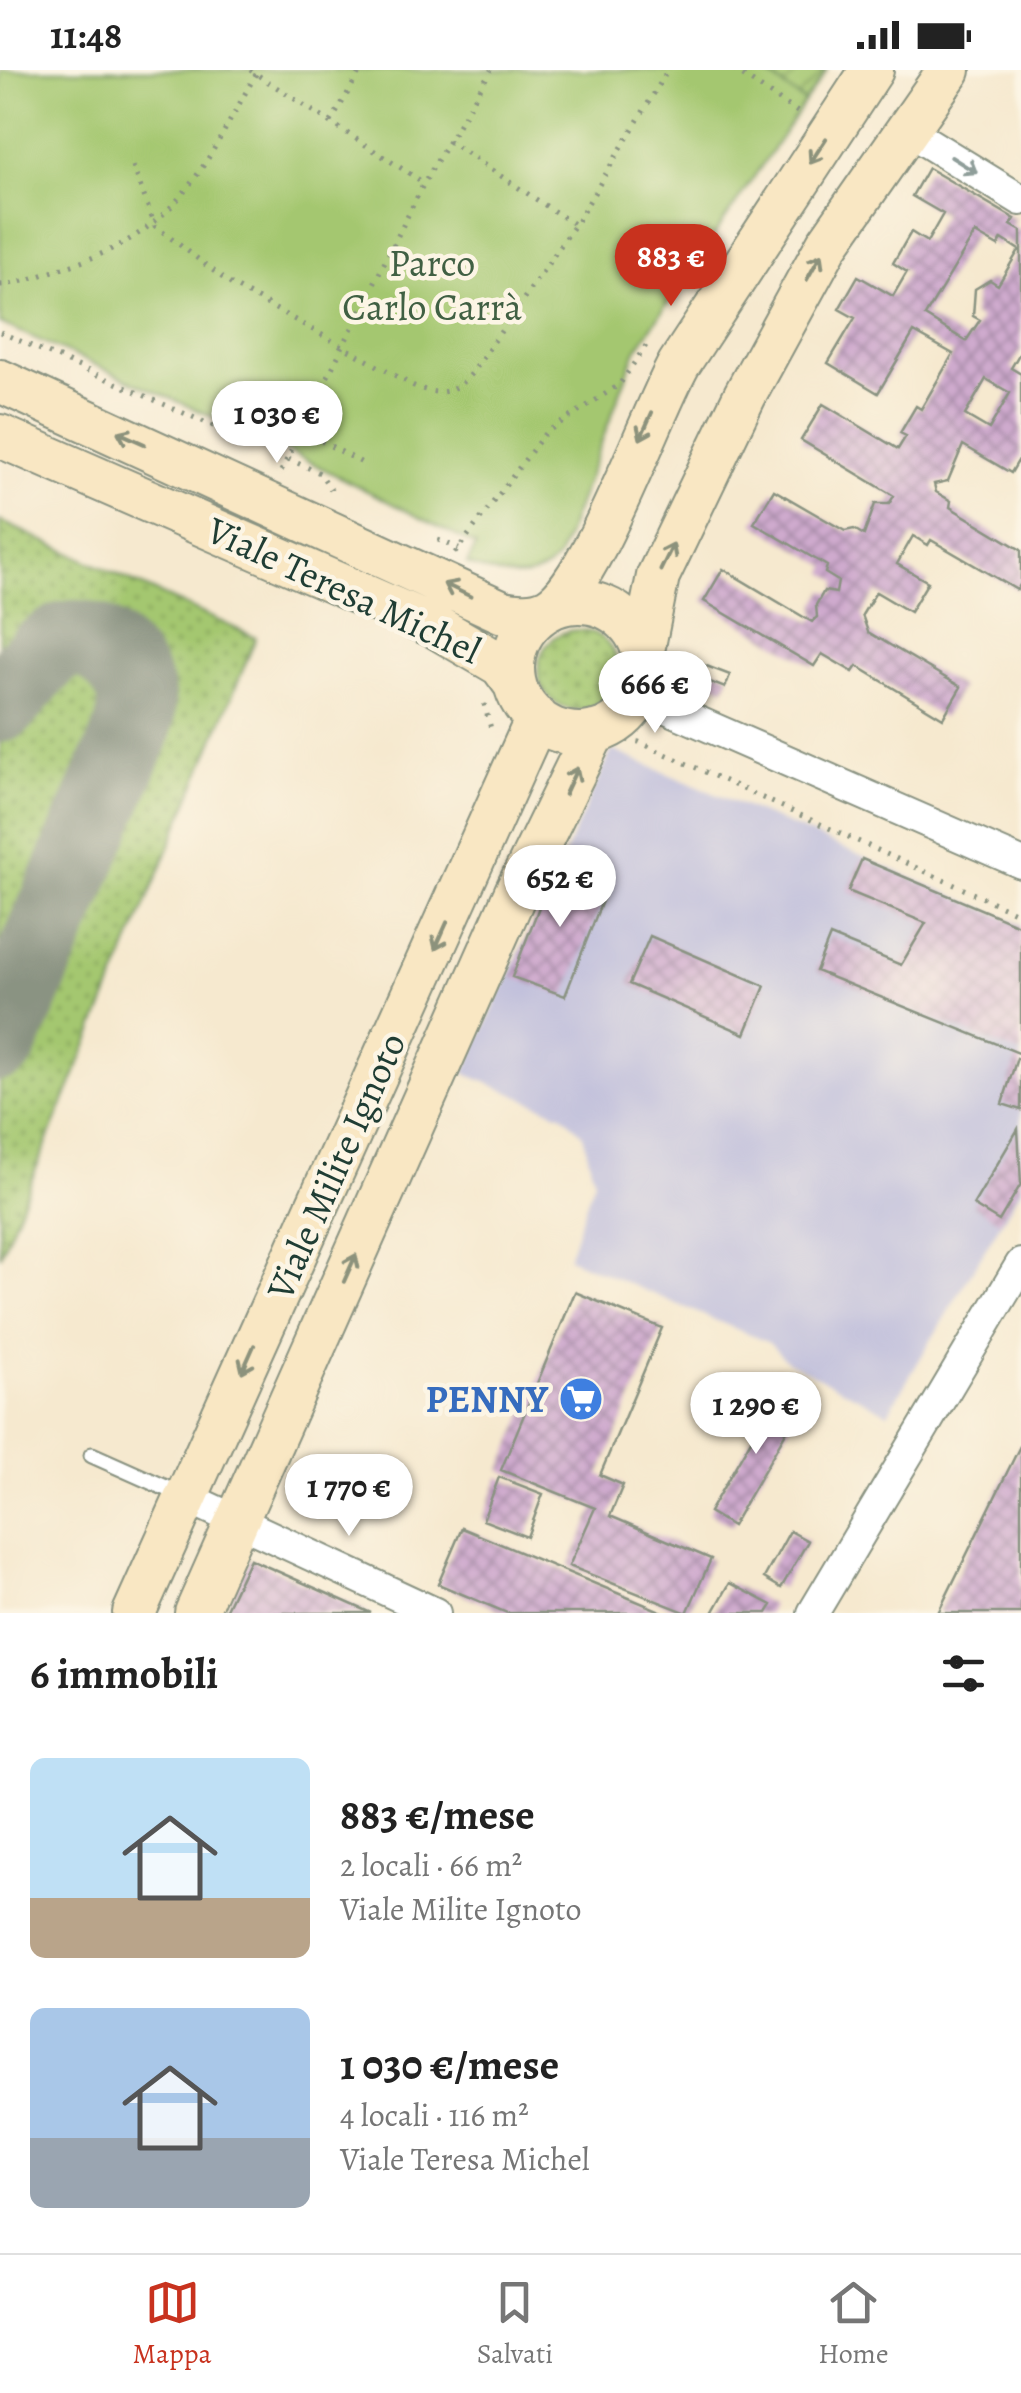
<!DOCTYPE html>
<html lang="it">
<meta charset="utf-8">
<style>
body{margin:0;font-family:Alegreya,serif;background:#f2f2f2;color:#222;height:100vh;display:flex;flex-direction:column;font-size:38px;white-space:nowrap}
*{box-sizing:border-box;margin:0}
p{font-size:32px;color:#767676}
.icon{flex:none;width:55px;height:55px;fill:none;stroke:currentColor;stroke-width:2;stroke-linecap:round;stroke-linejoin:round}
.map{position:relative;height:1543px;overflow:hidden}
.sheet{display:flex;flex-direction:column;background:#fff;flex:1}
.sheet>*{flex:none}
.price{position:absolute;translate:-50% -85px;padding:0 22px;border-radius:35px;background:#fff;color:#222;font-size:32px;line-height:65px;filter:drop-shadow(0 2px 5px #0008)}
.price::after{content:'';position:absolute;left:50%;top:60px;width:30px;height:22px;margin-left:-15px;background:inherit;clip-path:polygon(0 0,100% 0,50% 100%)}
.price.selected{background:#c8321e;color:#fff}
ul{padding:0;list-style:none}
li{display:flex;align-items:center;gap:30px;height:250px;padding:0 30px}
li span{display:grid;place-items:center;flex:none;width:280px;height:200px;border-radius:15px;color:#555}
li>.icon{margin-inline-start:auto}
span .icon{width:120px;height:120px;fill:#fffc;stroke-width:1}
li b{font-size:42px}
h2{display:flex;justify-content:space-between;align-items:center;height:120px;padding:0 30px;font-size:42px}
.status{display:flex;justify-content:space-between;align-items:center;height:70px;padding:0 50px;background:#fff;direction:ltr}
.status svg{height:28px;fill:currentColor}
.menu{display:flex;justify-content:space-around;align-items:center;height:140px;border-top:2px solid #e0e0e0;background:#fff;font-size:28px;color:#767676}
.menu a{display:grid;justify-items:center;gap:5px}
.menu .selected{color:#c8321e}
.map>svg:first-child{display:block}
.industrial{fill:#c2c1dc}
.grass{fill:url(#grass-dots);stroke:#628252;stroke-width:2.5}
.park{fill:#a4c770;stroke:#628252;stroke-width:2.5}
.garden{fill:url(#garden-furrows);stroke:#628252;stroke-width:2.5}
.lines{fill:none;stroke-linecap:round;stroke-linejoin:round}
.taxiway{stroke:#8a9382;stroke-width:78}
.building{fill:url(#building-cross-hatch);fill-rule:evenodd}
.lane-casing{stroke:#8a9382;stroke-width:19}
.street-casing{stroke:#8a9382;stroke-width:34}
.secondary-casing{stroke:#8a9382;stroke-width:46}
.path{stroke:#8a9382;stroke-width:5;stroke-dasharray:2.5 8;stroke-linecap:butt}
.lane{stroke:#fff;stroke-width:15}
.street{stroke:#fff;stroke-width:30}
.secondary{stroke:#f9e7c3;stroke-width:42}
.oneway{stroke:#8c927c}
.oneway2{stroke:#8f9e9a}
.labels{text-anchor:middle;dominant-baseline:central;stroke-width:9;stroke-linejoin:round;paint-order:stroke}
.park-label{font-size:38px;fill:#406043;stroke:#fcf5e5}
.street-label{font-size:38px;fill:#1f3d34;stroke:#fcf5e5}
.shop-label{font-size:38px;font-weight:bold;fill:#366cbe;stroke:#fcf5e5;text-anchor:end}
</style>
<div class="status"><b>11:48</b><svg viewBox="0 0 49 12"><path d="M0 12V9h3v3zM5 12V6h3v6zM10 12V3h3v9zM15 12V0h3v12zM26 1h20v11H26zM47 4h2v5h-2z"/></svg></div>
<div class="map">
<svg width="1021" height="1543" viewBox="0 0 1021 1543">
<defs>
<pattern id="grass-dots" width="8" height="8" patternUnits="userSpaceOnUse" patternTransform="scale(2.5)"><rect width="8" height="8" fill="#a4c770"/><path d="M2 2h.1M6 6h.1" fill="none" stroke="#85a35d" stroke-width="1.8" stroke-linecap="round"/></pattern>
<pattern id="garden-furrows" width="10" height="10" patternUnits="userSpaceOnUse" patternTransform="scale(2.5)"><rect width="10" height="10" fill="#a4c770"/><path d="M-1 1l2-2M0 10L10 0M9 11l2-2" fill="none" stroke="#85a35d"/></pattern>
<pattern id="building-cross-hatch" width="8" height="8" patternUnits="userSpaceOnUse" patternTransform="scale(2.5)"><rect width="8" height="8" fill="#cfaace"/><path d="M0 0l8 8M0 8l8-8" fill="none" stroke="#a78ca8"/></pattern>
</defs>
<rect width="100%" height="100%" fill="#fcf5e5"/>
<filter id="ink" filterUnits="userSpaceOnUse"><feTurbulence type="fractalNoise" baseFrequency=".01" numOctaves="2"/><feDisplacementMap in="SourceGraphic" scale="20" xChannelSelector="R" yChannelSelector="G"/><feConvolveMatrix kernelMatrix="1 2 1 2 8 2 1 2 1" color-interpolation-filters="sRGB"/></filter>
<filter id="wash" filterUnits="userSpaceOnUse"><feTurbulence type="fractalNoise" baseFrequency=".0048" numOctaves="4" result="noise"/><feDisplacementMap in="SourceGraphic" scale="40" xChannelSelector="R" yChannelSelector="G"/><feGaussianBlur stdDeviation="2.25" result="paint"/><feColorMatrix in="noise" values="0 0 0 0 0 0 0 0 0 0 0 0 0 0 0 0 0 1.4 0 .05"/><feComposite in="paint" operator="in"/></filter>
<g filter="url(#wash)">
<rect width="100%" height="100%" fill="#f6e9cf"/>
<path class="industrial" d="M612 680 1021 854V1119L888 1343 787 1291 769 1273 568 1188 594 1110 583 1065 565 1046 464 1003Z"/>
<path class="grass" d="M0 451 256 568 0 1186Z
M538 600a40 40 0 1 1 80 0a40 40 0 1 1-80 0Z"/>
<path class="park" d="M0 0H762L805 32 636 280 558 488C532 518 500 506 467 494L476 476 272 373 0 253Z"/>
<path class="garden" d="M762 0H827L805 32Z"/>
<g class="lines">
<path class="taxiway" d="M0 634C18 616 38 584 61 573 93 556 131 596 136 625 138 638 135 652 131 664L0 972"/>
</g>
<g id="blocks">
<path class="building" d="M928 98 1015 149 1011 155 1021 161V281L1011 298 1021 304V386L1011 403 963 375 948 411 934 414 936 422 951 431 950 437 1021 480V513L1017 520 931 470 928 475 913 466 897 494 928 512 910 542 876 522 862 545 868 562 961 617 943 648 857 596 853 602 822 584 814 596 704 531 723 499 812 552 817 547 816 535 824 521 836 523 838 511 825 503 827 496 754 453 774 420 845 461 854 459 864 465 875 434H889L894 426 801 370 823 334 898 379 906 366 900 363 916 336 921 339 953 284 914 262 878 323 828 293 855 248 839 239 858 206 893 226 907 202 893 193 911 162 927 172 943 144 912 126ZM975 163 998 176 1002 169 1019 180 998 215 990 210 975 219 973 246 980 250 966 271 925 246ZM986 309 1010 323 989 359 965 345Z
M696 592 730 605 725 618 692 605Z
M862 789 1021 856V984L816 901 830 866 901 895 926 853 848 821Z
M556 793 609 813 565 926 512 907Z
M650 866 765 916 745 964 629 914Z
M1017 988 1021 990V1040L1002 1034Z
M1018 1059 1021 1114 999 1151 973 1135Z
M575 1222 662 1258 600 1405 623 1415 610 1446 711 1489 687 1543 569 1496 595 1438 501 1400Z
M781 1318 804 1331 732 1456 709 1442Z
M1021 1374V1543H938Z
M499 1407 543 1424 527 1467 483 1450Z
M462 1458 665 1543H507L438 1514Z
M790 1461 808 1471 781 1518 764 1508Z
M250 1489 371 1543H224Z
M730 1513 772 1535 767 1543H713Z"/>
</g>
</g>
<g filter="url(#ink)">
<use href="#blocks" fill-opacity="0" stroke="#8a9382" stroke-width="2.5"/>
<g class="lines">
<defs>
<path id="lane" d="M92 1385 184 1426"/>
<path id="street" d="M907 60 1021 130
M640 622 662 636 1021 793
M186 1427 435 1543
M813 1543 1021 1194"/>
<path id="secondary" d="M0 311 503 542C516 545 535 546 548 539 590 518 651 344 679 294L872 0
M0 366 436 557 501 595 515 614
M513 598a66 66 0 1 1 132 0a66 66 0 1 1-132 0Z
M643 581 658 506 745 325 827 175 949 0
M134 1543 537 648
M196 1543 516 822 594 662"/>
</defs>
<use href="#lane" class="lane-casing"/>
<use href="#street" class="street-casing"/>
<use href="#secondary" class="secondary-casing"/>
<path class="path" d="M250 0 424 113
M734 0 802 45
M331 52 361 0
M448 71 575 155
M133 96 155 156 232 215 414 316C440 327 454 323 472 303L575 155 668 0
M0 215C20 214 41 205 60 199 178 163 199 105 256 4
M0 262 320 403 334 424
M303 361 364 394
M281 401 424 113 491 0
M438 470 459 478
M455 483 545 363 619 315 647 274
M484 634 492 662
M627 670 639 672 1021 845"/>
<use href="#lane" class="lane"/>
<use href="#street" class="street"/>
<use href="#secondary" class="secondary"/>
</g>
<defs><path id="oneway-shaft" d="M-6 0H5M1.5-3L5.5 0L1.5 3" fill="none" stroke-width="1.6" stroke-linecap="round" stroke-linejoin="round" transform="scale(2.5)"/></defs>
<g class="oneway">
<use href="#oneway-shaft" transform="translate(818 81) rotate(123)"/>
<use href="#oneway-shaft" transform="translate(814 197) rotate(-61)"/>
<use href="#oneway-shaft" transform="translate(646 356) rotate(114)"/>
<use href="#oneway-shaft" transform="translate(131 368) rotate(-156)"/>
<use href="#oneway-shaft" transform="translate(667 487) rotate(-64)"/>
<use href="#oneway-shaft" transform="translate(457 520) rotate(-154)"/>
<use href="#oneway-shaft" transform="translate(571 711) rotate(-65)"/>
<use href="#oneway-shaft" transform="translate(441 866) rotate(114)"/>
<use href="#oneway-shaft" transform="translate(350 1198) rotate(-66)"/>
<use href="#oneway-shaft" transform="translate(248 1289) rotate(114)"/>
</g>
<use class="oneway2" href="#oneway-shaft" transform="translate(964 95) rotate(32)"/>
</g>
<defs>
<symbol id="supermarket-disc" viewBox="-11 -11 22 22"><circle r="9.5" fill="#3f7fe0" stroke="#fcf5e5"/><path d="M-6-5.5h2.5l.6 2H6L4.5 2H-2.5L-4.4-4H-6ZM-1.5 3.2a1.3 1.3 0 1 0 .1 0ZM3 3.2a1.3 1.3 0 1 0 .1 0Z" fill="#fff"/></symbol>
</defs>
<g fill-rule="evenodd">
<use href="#supermarket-disc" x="556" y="1304" width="50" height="50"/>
</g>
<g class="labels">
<g class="park-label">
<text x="432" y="193">Parco<tspan x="432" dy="44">Carlo Carrà</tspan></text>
</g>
<g class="street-label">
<text transform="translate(344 520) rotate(25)">Viale Teresa Michel</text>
<text transform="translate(336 1096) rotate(-66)">Viale Milite Ignoto</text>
</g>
<g class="shop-label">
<text x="548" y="1329">PENNY</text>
</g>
</g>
</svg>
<b class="price selected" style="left:671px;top:239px">883 €</b>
<b class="price" style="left:277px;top:396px">1 030 €</b>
<b class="price" style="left:655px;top:666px">666 €</b>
<b class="price" style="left:560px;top:860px">652 €</b>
<b class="price" style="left:756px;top:1387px">1 290 €</b>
<b class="price" style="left:349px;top:1469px">1 770 €</b>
</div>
<section class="sheet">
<h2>6 immobili<svg class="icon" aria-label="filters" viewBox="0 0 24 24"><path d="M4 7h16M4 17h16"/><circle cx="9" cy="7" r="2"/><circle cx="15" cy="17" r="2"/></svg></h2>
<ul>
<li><span style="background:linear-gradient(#bfe0f5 70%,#b9a48a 0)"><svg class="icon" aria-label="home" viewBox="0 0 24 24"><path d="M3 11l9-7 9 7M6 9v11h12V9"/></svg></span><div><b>883 €/mese</b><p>2 locali · 66 m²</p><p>Viale Milite Ignoto</p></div></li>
<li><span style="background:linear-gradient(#a9c7e8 65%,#9aa5b1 0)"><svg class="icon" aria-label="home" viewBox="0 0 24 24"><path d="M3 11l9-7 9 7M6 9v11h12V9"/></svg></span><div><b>1 030 €/mese</b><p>4 locali · 116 m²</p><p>Viale Teresa Michel</p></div></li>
</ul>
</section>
<nav class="menu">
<a class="selected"><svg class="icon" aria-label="map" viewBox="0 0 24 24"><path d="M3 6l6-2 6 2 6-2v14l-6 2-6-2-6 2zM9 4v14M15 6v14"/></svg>Mappa</a>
<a><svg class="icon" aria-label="saved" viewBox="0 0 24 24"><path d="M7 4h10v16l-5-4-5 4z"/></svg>Salvati</a>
<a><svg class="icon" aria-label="home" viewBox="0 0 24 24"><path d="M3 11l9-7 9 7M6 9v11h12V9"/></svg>Home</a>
</nav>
